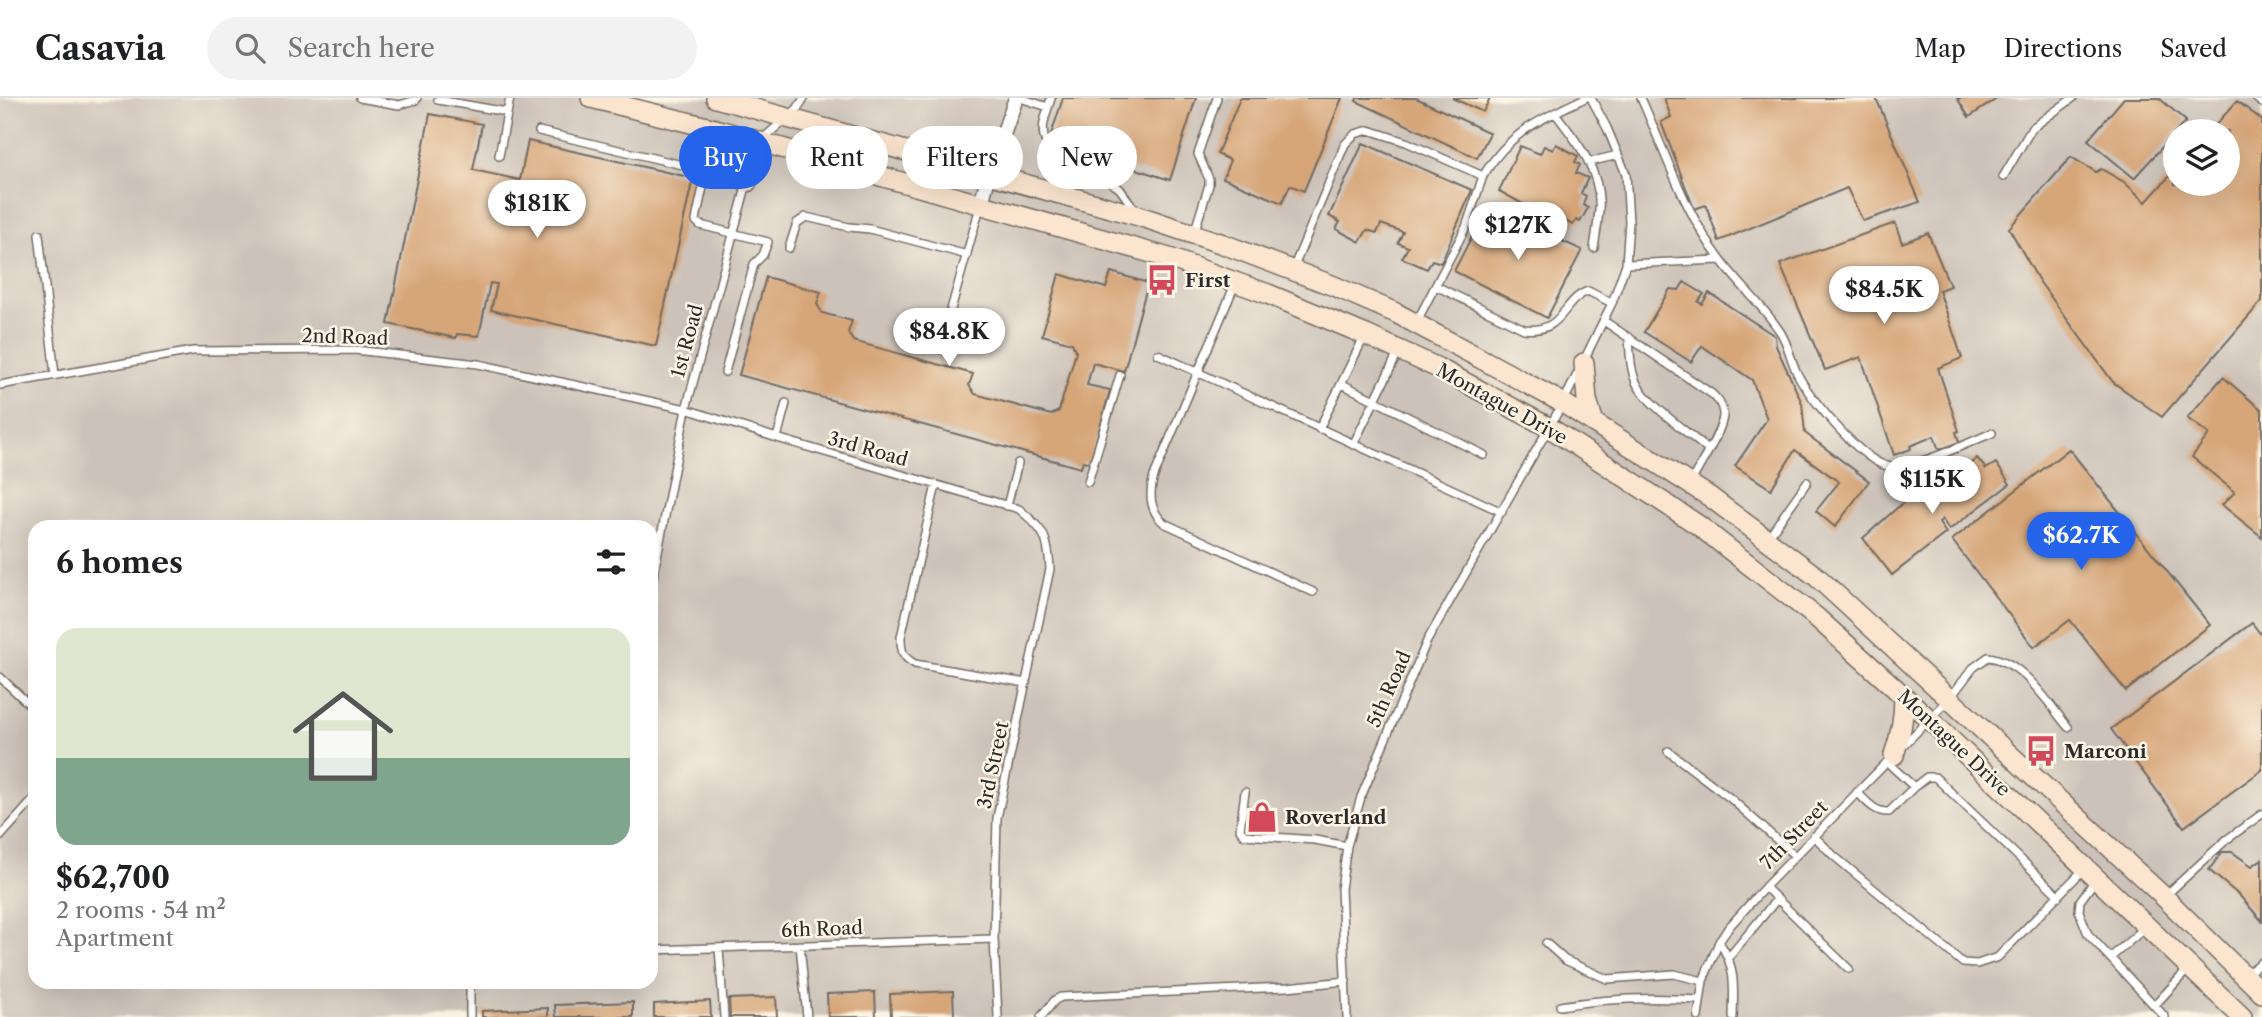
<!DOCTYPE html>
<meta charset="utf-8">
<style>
body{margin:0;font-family:"Libre Caslon Text",serif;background:#f2f2f2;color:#202124;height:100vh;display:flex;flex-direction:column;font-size:26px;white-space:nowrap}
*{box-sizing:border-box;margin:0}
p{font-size:23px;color:#757577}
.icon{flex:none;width:38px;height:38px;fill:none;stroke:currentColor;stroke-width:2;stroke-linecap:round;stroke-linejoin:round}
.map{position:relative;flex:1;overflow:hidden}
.side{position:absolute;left:28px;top:422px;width:630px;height:469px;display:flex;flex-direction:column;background:#fff;border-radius:21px;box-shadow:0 7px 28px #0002}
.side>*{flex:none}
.banner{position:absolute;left:679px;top:28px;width:665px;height:63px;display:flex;gap:14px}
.tools{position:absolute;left:2163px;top:21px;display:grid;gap:14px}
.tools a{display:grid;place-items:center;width:77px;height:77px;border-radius:50%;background:#fff;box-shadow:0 7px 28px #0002;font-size:35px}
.price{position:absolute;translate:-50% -60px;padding:0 16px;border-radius:24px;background:#fff;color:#222;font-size:23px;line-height:46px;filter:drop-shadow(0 2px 4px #0008)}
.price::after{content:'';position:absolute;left:50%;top:42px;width:21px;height:16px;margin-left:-10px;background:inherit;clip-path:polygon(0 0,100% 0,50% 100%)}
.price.current{background:#2563eb;color:#fff}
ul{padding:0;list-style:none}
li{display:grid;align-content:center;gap:14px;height:371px;padding:0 28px}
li+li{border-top:2px solid #e0e0e0}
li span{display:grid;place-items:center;height:217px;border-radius:21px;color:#555}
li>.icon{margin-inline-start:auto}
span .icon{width:126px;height:126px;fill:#fffc;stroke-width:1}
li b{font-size:30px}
h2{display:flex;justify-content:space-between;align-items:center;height:84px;padding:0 28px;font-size:30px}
.chip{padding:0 24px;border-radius:32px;background:#fff;box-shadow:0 7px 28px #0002;font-size:24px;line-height:63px}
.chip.current{background:#2563eb;color:#fff}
header{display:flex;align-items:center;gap:42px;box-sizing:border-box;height:98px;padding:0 35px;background:#fff;border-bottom:2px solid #e0e0e0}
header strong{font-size:33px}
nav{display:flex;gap:38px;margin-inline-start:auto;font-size:24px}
.search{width:490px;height:63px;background:#f2f2f2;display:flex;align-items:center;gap:18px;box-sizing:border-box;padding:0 24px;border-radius:38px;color:#757577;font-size:26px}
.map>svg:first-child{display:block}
.industrial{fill:#ccc2b9;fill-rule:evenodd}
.building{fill:#d6a578}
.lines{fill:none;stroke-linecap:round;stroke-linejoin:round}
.service-casing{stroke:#726b62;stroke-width:10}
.minor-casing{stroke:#726b62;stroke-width:17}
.secondary-casing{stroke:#726b62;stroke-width:22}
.service{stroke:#fff;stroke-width:7}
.minor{stroke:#fff;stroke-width:14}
.secondary{stroke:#fbe5cf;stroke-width:19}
.labels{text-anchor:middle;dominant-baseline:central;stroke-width:5;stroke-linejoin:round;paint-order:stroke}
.poi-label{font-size:19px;font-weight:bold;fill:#2b2b2b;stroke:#fcf5e5;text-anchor:start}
.street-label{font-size:19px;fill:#2b2b2b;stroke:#fcf5e5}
</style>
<header>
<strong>Casavia</strong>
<div class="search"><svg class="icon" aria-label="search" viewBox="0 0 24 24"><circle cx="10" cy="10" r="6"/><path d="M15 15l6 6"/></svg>Search here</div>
<nav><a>Map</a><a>Directions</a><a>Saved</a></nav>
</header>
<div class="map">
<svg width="2262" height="919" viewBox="0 0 2262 919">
<rect width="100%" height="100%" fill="#fcf5e5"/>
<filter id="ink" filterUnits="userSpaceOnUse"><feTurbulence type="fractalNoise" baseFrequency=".0143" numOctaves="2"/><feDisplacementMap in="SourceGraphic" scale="14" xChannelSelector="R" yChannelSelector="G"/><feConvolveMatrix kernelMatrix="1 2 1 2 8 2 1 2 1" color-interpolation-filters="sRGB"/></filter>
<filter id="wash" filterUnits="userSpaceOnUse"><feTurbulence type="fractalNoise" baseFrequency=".00686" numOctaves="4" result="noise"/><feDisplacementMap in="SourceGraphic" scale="28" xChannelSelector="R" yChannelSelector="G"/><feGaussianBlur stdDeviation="1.57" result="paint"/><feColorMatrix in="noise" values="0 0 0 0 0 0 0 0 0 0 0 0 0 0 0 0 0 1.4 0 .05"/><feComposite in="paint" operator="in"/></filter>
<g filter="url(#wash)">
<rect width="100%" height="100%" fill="#f6e2c7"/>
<path class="industrial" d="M0 0H2262V919H0ZM2175 33H2228V86H2175ZM35 429H651V884H35Z"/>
<g id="blocks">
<path class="building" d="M1063 0H1196L1170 82 1049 43Z
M1240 0H1342L1304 93 1290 87 1282 105 1223 80 1230 62 1217 56Z
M1357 0H1416L1490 35 1477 60 1356 3Z
M1452 0H1490L1483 14Z
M1664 0H1876L1920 104 1863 123 1847 90 1719 143 1706 107 1694 111 1661 24 1671 19Z
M1957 0H1998L1969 19Z
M2124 0H2159L2186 23 2134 80 2088 42Z
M2237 3 2262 22V203L2162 319 2113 284 2039 183 2009 130 2071 59 2096 74 2101 71 2124 84 2146 104 2175 72V86H2228V33H2210Z
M430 16 482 26 473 72 520 82 528 43 693 80 656 248 491 212 497 186 490 185 479 238 457 236 456 240 388 226Z
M1363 45 1472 92 1441 165 1432 162 1427 171 1402 160 1408 149 1398 145 1403 134 1381 126 1377 135 1367 132 1360 144 1336 131 1340 124 1329 118Z
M1556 46 1578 58 1575 64 1580 67 1576 75 1588 80 1581 95 1586 98 1583 107 1588 110 1580 124 1576 122 1573 127 1565 123 1562 127 1499 93 1520 48 1540 56 1544 48 1553 52Z
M1487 109 1582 152 1547 220 1454 173Z
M1895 125 1902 145 1928 135 1950 188 1939 192 1962 260 1938 270 1959 333 1956 334 1959 344 1939 352 1934 338 1910 348 1911 351 1894 357 1861 259 1825 272 1780 166Z
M1111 174 1148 185 1124 273 1093 265 1087 287 1110 292 1090 365 1083 363 1081 370 739 277 766 179 821 194 817 206 822 215 852 223 848 235 853 243 973 276 969 287 975 296 1051 317 1059 313 1076 254 1072 245 1042 237 1059 176 1106 190Z
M1684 184 1704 196 1698 204 1702 206 1709 195 1775 238 1776 248 1802 305 1805 335 1869 383 1835 429 1816 413 1839 384 1795 352 1771 391 1735 368 1767 321 1752 282 1702 248 1691 264 1644 234 1670 191 1679 192Z
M2223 279 2262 312V439L2222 407 2235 394 2192 359 2209 336 2187 320Z
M2069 351 2210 527 2126 593 2070 522 2034 549 1952 442Z
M1977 360 1986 371 1996 365 2010 386 1949 432 1942 421 1939 425 1946 435 1892 477 1863 440 1915 394 1925 408 1931 403 1928 399 1948 383 1958 395 1970 384 1961 374Z
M2252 525 2262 538V672L2184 729 2111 631Z
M2222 754H2232L2252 768 2262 761V823L2240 798 2209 772Z
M953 893 954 919H891L890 896Z
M875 894 876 919H828L827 896Z
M776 899 777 919H730L729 901Z
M710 903 711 919H654V906Z
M633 904V919H556L555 907Z
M548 910V919H482V913Z"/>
</g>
</g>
<g filter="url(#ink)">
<use href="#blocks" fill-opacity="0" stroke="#726b62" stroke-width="2"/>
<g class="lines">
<defs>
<path id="service" d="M360 0 399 7 416 2 417 0
M1020 0 1048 9
M1051 0C1047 15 1039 30 1046 45L1094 72 1120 91 1135 112
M1641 0C1665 54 1684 113 1720 161 1739 187 1764 208 1781 235 1789 248 1791 265 1799 279 1812 302 1861 362 1887 368 1908 374 1970 344 1992 335
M2256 0 2262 5
M438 2 507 14
M1555 15C1577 43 1602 74 1599 112 1598 125 1596 137 1594 150
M539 33 695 70 705 80 697 117 696 123 700 127 768 144 763 157 754 166 725 274
M499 58 510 0
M1589 64 1618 57
M750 74 759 44 797 11 804 0
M1483 78C1509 34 1541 21 1585 0
M2003 79 2032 30 2073 0
M1194 135 1209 87V81L1198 56 1217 0
M39 136 55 277
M789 150 797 125 806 119 849 129 870 131 967 157
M1626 166 1720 162
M1293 171 1345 46 1355 36 1369 32 1406 44 1483 78 1466 129 1416 225
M1236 184 1154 378C1149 396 1149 412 1164 425L1313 494
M1436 188 1524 231C1564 236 1561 203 1588 193L1612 205
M1604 223 1712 296C1718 302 1722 306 1723 315 1725 330 1698 370 1690 385
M946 229 980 109
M1629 239C1630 255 1630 274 1638 288 1650 308 1689 335 1708 352
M1158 256 1502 414
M1342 286 1484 357
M0 287 193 253 355 252 478 266 686 311 777 340 1019 411C1044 432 1048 438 1050 471L997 720 994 841 998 919
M1319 331 1365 237
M777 340 786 305
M1353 347 1399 253
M1088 384 1120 277
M936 387 901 539C901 553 902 559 915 566L1026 585
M1007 408 1018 365
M1767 441 1807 384
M651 489 686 311 747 85
M0 579 35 612
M1903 648 1950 600 1973 570 1988 559C2022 562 2047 604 2068 629
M1668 653 1730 700 1795 758
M1887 664 1914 689
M1245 694 1240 731 1244 737 1315 742 1347 748
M1857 694C1866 703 1875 715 1889 714L1914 689 1927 679H1935L2059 798
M1814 738 1834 758 1963 865 1977 866 1998 859 2085 770
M0 739 35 700
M2096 781 2080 803 2079 813 2088 836 2165 919
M1765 789 1849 871
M2164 799 2226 742 2262 716
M1719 844C1736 867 1734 891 1733 919
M1546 845 1565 862 1607 881 1674 876 1703 883
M800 847 807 919
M719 850 724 919
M651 852 994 841
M1729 859 1777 801
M2110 860 2147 828
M2246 876 2262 864
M470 884V919
M2155 907 2190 869
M1560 908C1606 900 1653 899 1700 902
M1041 919 1055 902 1061 899 1287 889 1346 883
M1347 919 1341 791 1347 748 1361 699 1427 543 1563 305 1612 205 1626 166 1629 124 1626 76 1607 30 1591 0
M1698 919 1703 883 1719 844 1729 829 1765 789 1892 659"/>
<path id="minor" d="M981 106 989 76 1016 0"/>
<path id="secondary" d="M591 0 715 31 1169 160 1268 196 1366 237 1438 270 1550 330 1698 427 1816 519 1929 621 2242 919
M716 0 1139 118 1223 146 1334 188 1396 215 1563 305 1710 399 1817 479 2164 799 2262 895
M716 32C735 46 742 62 747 84
M1584 265 1587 302 1594 325
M1894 657C1901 637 1904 620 1904 598"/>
</defs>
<use href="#service" class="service-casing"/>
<use href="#minor" class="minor-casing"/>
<use href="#secondary" class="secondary-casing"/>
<use href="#service" class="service"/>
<use href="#minor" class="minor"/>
<use href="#secondary" class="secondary"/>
</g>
</g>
<defs>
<symbol id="bus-bare" viewBox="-9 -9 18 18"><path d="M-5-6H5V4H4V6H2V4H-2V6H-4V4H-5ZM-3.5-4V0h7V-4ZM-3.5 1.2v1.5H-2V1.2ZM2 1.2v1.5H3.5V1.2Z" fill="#d1495b" stroke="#fcf5e5" stroke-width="2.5" paint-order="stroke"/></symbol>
<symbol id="shop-bare" viewBox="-9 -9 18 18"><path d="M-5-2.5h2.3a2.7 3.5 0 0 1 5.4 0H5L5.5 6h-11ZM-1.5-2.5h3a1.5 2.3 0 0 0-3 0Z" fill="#d1495b" stroke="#fcf5e5" stroke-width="2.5" paint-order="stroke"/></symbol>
</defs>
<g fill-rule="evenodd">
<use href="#bus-bare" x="1140" y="160" width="44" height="44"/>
<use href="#bus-bare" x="2019" y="631" width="44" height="44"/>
<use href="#shop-bare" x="1240" y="697" width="44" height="44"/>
</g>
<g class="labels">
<g class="poi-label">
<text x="1185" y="182">First</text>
<text x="2064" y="653">Marconi</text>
<text x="1285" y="719">Roverland</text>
</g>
<g class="street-label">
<text transform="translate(345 239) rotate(2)">2nd Road</text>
<text transform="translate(687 243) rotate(-75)">1st Road</text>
<text transform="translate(1502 306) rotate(29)">Montague Drive</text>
<text transform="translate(868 351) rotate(16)">3rd Road</text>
<text transform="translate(1389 591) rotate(-66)">5th Road</text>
<text transform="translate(1954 645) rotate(43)">Montague Drive</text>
<text transform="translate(993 667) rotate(-78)">3rd Street</text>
<text transform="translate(1794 737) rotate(-46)">7th Street</text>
<text transform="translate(822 831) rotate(-2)">6th Road</text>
</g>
</g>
</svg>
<div class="tools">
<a><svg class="icon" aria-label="layers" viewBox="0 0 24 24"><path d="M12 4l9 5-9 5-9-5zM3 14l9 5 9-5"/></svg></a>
</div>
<b class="price" style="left:537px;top:142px">$181K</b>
<b class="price" style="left:1518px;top:164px">$127K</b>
<b class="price" style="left:1884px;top:228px">$84.5K</b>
<b class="price" style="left:949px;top:270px">$84.8K</b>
<b class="price" style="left:1932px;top:418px">$115K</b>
<b class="price current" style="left:2081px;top:474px">$62.7K</b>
<div class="banner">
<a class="chip current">Buy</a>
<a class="chip">Rent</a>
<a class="chip">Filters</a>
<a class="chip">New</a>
</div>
<section class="side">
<h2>6 homes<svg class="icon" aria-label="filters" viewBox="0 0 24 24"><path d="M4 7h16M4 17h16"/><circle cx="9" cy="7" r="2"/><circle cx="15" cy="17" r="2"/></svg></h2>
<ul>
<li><span style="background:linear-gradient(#dfe7d0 60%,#7fa58c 0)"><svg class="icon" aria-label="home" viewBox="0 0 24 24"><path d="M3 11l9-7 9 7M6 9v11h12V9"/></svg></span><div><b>$62,700</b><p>2 rooms · 54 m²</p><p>Apartment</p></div></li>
</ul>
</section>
</div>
